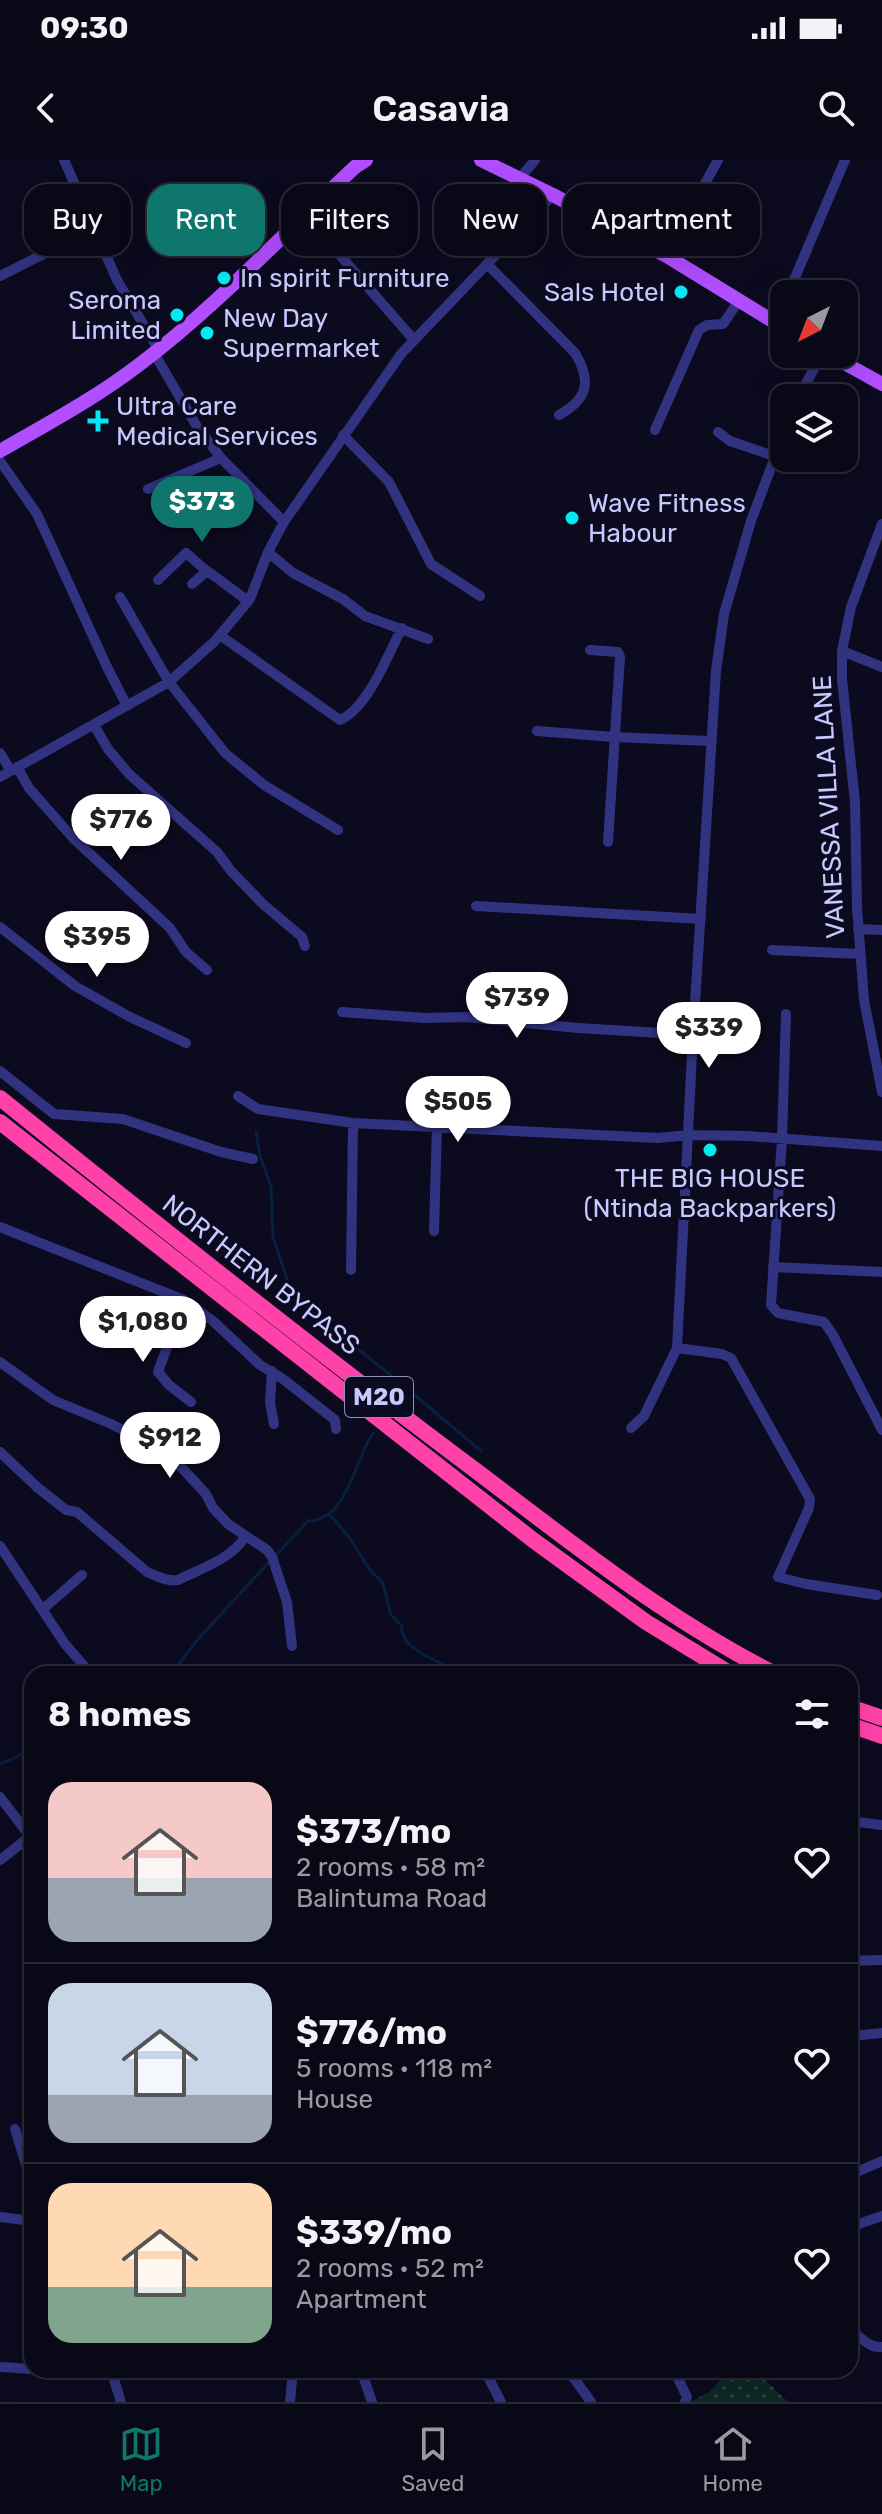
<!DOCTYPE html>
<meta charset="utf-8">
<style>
body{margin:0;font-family:Rubik,sans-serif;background:#12111f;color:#f1f3f6;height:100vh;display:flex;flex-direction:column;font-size:30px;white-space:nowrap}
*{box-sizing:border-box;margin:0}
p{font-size:26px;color:#999aa1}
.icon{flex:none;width:44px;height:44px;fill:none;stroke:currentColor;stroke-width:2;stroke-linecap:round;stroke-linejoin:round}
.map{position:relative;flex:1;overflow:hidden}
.panel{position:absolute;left:24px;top:1506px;width:834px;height:712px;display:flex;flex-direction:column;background:#090816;border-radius:24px;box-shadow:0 8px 32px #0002,0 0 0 2px #292935}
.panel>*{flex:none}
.banner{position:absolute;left:24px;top:24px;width:834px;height:72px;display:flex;gap:16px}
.needle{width:52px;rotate:222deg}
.tools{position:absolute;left:770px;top:120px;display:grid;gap:16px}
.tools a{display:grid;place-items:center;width:88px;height:88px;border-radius:16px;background:#090816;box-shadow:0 8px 32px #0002,0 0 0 2px #292935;font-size:40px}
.price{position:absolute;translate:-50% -68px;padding:0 18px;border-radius:28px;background:#fff;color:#222;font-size:26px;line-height:52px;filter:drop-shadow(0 2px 4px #0008)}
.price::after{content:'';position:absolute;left:50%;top:48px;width:24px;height:18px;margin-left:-12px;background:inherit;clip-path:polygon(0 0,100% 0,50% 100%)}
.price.selected{background:#0f766e;color:#fff}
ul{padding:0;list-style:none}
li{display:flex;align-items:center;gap:24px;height:200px;padding:0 24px}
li+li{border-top:2px solid #292935}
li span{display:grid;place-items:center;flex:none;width:224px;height:160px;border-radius:24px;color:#555}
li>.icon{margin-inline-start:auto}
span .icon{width:96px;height:96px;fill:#fffc;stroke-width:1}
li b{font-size:34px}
h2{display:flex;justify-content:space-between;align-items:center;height:96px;padding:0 24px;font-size:34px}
.chip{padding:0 28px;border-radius:24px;background:#090816;box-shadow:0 8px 32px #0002,0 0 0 2px #292935;font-size:28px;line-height:72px}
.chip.selected{background:#0f766e;color:#fff}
.status{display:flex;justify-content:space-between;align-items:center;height:56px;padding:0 40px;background:#090816;direction:ltr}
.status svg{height:22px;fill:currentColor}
header{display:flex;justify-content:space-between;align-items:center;height:104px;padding:0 24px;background:#090816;font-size:36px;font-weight:600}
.menu{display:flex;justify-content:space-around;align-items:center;height:112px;border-top:2px solid #292935;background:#090816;font-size:22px;color:#999aa1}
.menu a{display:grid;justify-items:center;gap:4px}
.menu .selected{color:#0f766e}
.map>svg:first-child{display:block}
.park{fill:url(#park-dots)}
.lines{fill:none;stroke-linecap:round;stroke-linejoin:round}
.stream{stroke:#072040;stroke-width:3}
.minor{stroke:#313381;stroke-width:10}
.major{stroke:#b14eff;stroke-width:14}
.highway{stroke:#ff42a9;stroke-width:16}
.poi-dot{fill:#00eaf2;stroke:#0c0a1e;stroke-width:3}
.labels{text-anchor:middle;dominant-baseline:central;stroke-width:6;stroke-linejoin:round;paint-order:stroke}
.shield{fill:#0c0a1e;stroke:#918ebc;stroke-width:2}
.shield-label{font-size:24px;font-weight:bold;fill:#cac7ff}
.poi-label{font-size:26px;fill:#cac7ff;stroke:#0c0a1e;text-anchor:start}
.street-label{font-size:26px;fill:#cac7ff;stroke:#0c0a1e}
</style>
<div class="status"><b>09:30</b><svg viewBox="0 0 49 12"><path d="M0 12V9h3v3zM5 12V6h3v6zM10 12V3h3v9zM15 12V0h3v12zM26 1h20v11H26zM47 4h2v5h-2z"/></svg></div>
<header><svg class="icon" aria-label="back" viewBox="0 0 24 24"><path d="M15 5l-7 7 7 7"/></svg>Casavia<svg class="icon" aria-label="search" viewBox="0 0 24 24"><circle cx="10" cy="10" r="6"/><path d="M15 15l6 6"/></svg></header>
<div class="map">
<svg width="882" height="2242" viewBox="0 0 882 2242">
<defs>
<pattern id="park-dots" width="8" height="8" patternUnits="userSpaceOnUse" patternTransform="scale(2)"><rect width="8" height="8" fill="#0d2826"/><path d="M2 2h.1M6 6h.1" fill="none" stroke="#2f4647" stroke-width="1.8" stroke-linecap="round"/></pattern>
</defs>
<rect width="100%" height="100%" fill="#0c0a1e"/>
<path class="park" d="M730 2210H755L788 2242H690L709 2232Z"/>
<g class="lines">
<path class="stream" d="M256 972 260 996 271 1027 273 1077 293 1137 403 1225 481 1291
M329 1354 348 1376 370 1410 383 1423 391 1455 402 1466C398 1490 447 1505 465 1514
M275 1396 308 1361C349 1359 354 1300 373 1273
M169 1514 175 1509 199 1478 270 1401
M0 1604 32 1590"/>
<path class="minor" d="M64 0 117 120 158 189
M519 19 535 0
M304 54 414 180
M665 95 718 0
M488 105 575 193C592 221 588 239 559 255
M0 116 95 68
M788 134 845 0
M775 163 784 143
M154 193 196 265 221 298 284 362
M798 238 822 194
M655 270 699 170 707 165 723 164 738 142
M718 272 730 281 774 296
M784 273 751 361 724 454 716 511 693 875 677 1188 722 1194 731 1198 810 1339 809 1348 778 1417 806 1424 877 1435
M343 275 389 322 431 404 480 436
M0 301 37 354 107 507 127 546
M148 329 221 298
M882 364 851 447 842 491V519L855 642 857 747 864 840 882 932
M268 392 293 413 343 439 365 456 428 479
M158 420 186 393 202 407 248 441
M192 424 207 411
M120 437 169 522 225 593 264 625 338 670
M221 476 340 560C368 548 388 494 402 468
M590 490 618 492 620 497 608 682
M842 491 882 507
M94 565 108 589 129 614 217 692 231 711 264 745 302 777 305 786
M537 571 614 577 710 581
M0 593 11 611
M17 607 29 628 73 678 170 768 186 792 207 810
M0 617 169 522 215 481 250 439 268 392 284 362 401 194 553 35
M476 746 701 759
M0 767 75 826 130 857 186 883
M858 769 882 770
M772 790 860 794
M342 852 424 858 466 857 578 868 693 875
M786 854 782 979 771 1145 778 1153 824 1162 833 1175 882 1270
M0 911 54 954 123 959 221 992 253 999
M238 936 258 949 353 963 658 978 689 975 748 976 882 986
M0 1067 184 1140 158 1212 169 1225 191 1242
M434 1071 437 966
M773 1107 882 1112
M351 1110 353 963
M184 1140 213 1161 260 1205 283 1219 335 1260 336 1269
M0 1202 53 1240 111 1264 154 1286 182 1308 206 1334 213 1348 228 1364 267 1390 272 1397 287 1442 292 1486
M272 1211 270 1243 274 1264
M631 1268 644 1256 677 1188
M0 1292 37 1327 66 1350 77 1352 147 1412C156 1416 168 1422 178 1420 202 1408 230 1400 246 1376
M0 1386 65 1484 91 1514
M43 1449 82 1415
M0 1637 29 1675 27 1679 0 1700
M850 1661 882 1665
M850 1801 882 1800
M850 1876 882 1873
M15 1969 32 2024
M850 2015 882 2001
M0 2057 32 2061
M850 2067 882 2056
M850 2169C859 2176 870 2189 882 2187
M0 2207 32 2209
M43 2210H74
M111 2210 121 2242
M361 2210 372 2242
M487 2210V2215L501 2242
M568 2210 591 2242
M674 2210 687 2237 685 2242
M290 2242 293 2210"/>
<path class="major" d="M481 0 553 35 665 95 784 168
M828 194 882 224
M0 291C47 264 96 238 140 204 217 146 284 73 355 7L366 0"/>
<path class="highway" d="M0 938C156 1064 314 1190 475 1310 573 1384 665 1458 775 1514
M0 962 533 1380 646 1462 731 1514
M850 1547 882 1558
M850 1565 882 1576"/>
</g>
<g class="poi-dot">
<circle cx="224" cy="118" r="8"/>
<circle cx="681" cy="132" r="8"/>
<circle cx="177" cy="155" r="8"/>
<circle cx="207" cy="173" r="8"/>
<path d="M94 249h8v8h8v8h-8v8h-8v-8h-8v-8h8z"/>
<circle cx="572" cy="358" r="8"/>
<circle cx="710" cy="990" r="8"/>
</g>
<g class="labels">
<rect class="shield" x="345" y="1217" width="68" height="40" rx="6"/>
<g class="shield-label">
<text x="379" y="1237">M20</text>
</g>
<g class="poi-label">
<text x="240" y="118">In spirit Furniture</text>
<text x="665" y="132" text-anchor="end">Sals Hotel</text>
<text x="161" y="140" text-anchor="end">Seroma<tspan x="161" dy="30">Limited</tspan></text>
<text x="223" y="158">New Day<tspan x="223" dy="30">Supermarket</tspan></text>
<text x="116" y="246">Ultra Care<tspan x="116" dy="30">Medical Services</tspan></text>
<text x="588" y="343">Wave Fitness<tspan x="588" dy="30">Habour</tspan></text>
<text x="710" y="1018" text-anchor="middle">THE BIG HOUSE<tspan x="710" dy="30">(Ntinda Backparkers)</tspan></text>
</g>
<g class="street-label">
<text transform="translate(829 647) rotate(-93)">VANESSA VILLA LANE</text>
<text transform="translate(261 1115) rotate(38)">NORTHERN BYPASS</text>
</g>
</g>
</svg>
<div class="tools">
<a><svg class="needle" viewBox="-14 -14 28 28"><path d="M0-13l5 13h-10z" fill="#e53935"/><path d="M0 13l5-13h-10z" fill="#999aa1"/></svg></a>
<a><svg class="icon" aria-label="layers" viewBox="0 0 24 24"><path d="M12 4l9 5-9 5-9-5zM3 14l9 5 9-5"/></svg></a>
</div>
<b class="price selected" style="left:202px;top:384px">$373</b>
<b class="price" style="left:121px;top:702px">$776</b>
<b class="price" style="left:97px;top:819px">$395</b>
<b class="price" style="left:517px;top:880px">$739</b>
<b class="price" style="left:709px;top:910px">$339</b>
<b class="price" style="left:458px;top:984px">$505</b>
<b class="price" style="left:143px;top:1204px">$1,080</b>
<b class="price" style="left:170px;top:1320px">$912</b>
<div class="banner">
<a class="chip">Buy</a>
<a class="chip selected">Rent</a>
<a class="chip">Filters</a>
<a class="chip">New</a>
<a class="chip">Apartment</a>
</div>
<section class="panel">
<h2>8 homes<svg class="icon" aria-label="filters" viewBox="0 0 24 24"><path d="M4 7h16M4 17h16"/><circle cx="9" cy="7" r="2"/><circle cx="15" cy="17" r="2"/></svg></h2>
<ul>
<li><span style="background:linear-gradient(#f6c9c9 60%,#9aa5b1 0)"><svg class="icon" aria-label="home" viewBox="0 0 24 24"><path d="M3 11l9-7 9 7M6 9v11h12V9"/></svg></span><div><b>$373/mo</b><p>2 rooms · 58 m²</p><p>Balintuma Road</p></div><svg class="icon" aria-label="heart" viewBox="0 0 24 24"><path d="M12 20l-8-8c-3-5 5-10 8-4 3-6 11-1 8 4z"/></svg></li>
<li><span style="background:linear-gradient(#c9d6e8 70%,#9aa5b1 0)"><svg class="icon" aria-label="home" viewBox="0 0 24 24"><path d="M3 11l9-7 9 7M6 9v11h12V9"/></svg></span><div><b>$776/mo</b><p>5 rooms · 118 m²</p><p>House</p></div><svg class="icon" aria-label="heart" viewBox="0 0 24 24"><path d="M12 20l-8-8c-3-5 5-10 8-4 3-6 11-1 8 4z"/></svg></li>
<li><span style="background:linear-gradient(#ffd9b3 65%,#7fa58c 0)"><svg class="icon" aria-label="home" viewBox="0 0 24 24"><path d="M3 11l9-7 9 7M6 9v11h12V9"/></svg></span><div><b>$339/mo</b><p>2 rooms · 52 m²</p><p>Apartment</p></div><svg class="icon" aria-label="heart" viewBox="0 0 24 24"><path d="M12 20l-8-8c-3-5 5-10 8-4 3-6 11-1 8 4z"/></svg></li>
</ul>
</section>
</div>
<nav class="menu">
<a class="selected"><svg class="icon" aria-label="map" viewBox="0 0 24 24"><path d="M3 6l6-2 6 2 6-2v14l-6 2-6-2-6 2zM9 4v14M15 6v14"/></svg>Map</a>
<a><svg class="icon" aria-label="saved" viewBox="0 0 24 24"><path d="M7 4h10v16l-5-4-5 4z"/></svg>Saved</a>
<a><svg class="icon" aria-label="home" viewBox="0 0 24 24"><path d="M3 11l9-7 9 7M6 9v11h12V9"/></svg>Home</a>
</nav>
